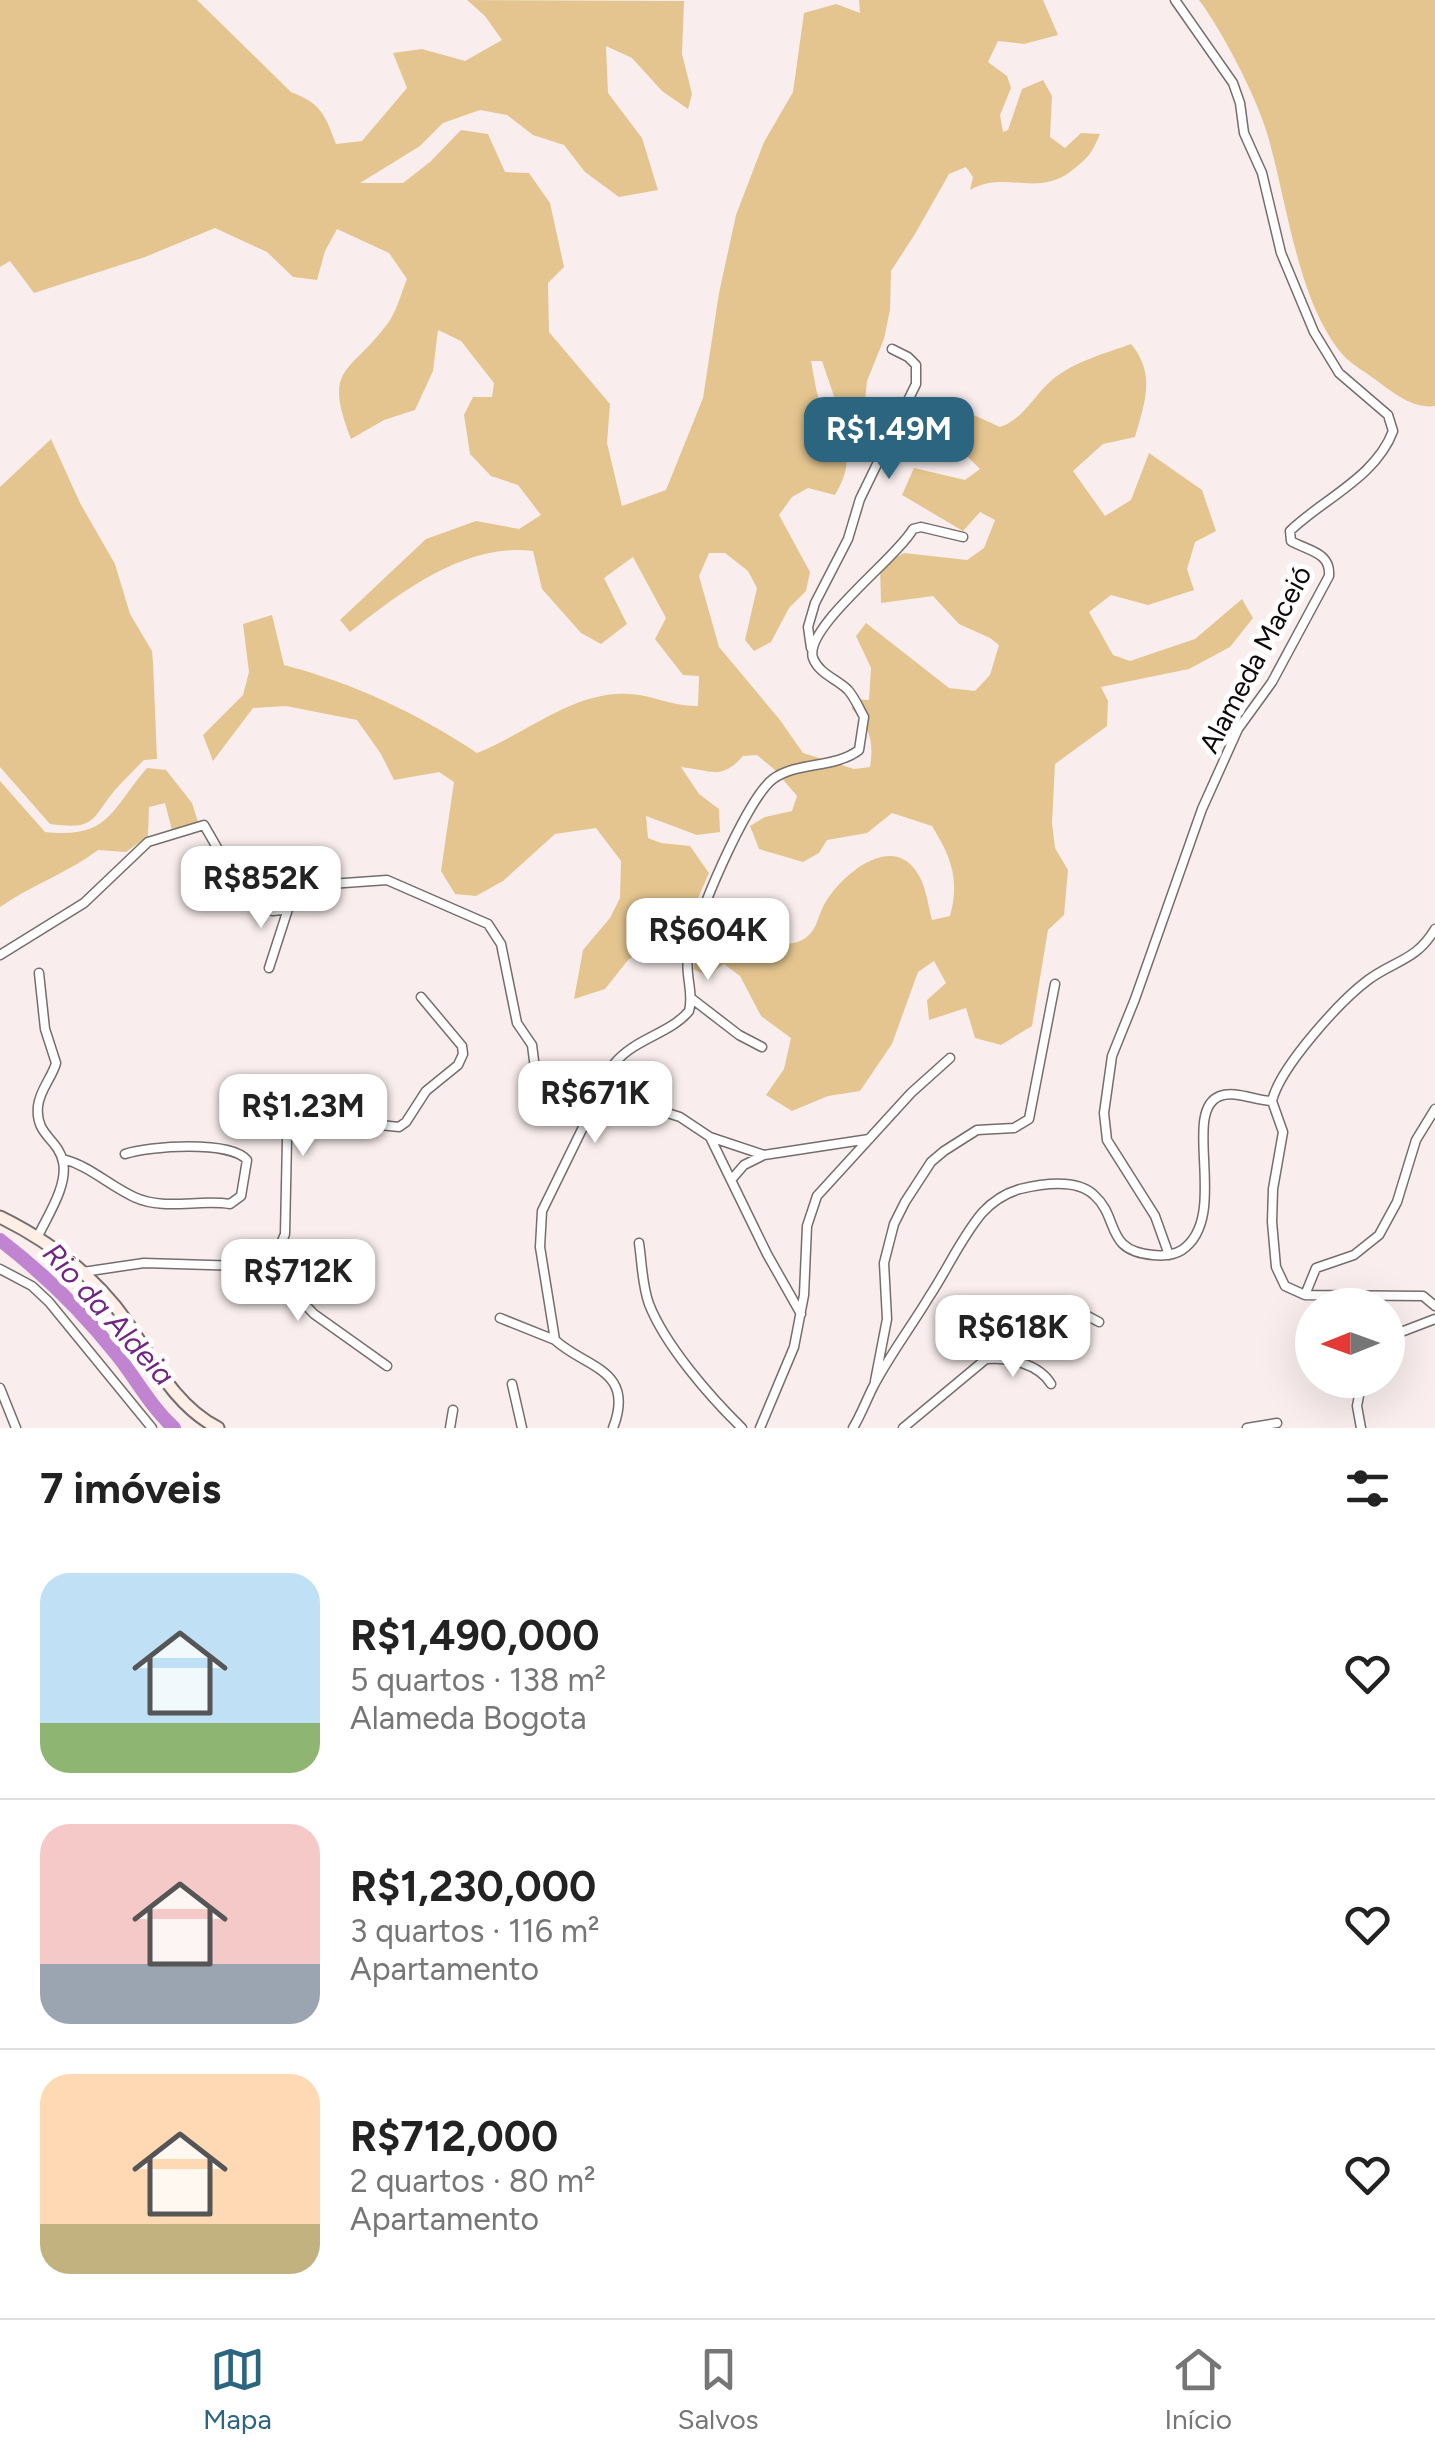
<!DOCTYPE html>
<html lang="pt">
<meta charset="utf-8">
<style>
body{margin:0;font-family:Figtree,sans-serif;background:#f6f6f6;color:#222;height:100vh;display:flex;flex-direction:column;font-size:38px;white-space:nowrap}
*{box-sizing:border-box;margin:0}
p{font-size:32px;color:#767676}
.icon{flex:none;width:55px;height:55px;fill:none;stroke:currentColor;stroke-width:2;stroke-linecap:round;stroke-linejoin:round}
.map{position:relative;height:1428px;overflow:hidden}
.drawer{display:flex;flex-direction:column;background:#fff;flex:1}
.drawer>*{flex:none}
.needle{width:65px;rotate:269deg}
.buttons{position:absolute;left:1295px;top:1288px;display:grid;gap:20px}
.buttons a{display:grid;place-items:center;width:110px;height:110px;border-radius:50%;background:#fff;box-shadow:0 10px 40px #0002;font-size:50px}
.price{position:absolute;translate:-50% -85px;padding:0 22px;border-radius:20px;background:#fff;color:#222;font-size:32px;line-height:65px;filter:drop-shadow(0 2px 5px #0008)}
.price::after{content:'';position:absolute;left:50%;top:60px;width:30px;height:22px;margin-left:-15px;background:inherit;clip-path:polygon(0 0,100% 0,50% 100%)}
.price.active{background:#2c657f;color:#fff}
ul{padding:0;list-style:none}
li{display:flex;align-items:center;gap:30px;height:250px;padding:0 40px}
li+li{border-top:2px solid #e0e0e0}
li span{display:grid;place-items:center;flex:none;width:280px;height:200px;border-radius:30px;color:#555}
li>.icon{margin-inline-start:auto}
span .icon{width:120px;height:120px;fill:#fffc;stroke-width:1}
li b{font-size:42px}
h2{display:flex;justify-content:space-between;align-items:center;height:120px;padding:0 40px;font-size:42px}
.dock{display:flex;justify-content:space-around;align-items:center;height:140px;border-top:2px solid #e0e0e0;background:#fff;font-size:28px;color:#767676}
.dock a{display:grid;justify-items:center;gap:5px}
.dock .active{color:#2c657f}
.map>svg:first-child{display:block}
.green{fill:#e4c58f}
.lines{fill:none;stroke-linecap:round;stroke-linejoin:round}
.river{stroke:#c184d0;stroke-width:14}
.street-casing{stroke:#766d6d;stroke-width:11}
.secondary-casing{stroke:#766d6d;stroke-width:15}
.street{stroke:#fff;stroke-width:8}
.secondary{stroke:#feeee5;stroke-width:11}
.labels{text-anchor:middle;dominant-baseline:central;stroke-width:10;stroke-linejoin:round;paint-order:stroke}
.street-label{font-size:28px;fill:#0e0a0a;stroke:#fff}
.water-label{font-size:30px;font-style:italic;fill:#712681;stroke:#fff}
</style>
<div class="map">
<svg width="1435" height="1428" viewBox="0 0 1435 1428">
<rect width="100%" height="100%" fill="#f9eeed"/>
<path class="green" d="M0 0H197L291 92C322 104 325 115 336 144L362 141 407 88 393 53 422 49 465 61 502 40 485 16 467 0 684 1 682 54 692 94 688 109 662 91 632 58 606 46 608 93 642 138 658 190 619 197 585 172 564 145 533 135 507 115 480 110 443 123 420 146 360 183H403L430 162 461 130 488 134 505 172 529 173 550 203 564 267 548 283 549 332 610 404 607 443 622 506 666 490 703 398 719 293 736 215 764 142 793 92 804 13 836 4 860 13 859 0H1043L1058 35 1024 44 998 41 988 62 1007 76 1011 88 1000 115 1003 132 1008 130 1022 89 1043 80 1052 96 1050 137 1065 148 1081 133 1100 134C1091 155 1088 158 1070 172 1035 197 1005 170 970 190L973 177 966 167 949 174 915 234 891 271 890 310 884 339 867 381 864 409 856 414 837 405 822 361H811C814 376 816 394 822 408 837 445 861 450 835 495L808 488 792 497 779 515 810 572 806 591 789 608 771 642 754 651 745 640 757 588 748 571 725 553H709L699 576 719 647 780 720 803 753 854 769 870 767C874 741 870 728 852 709L853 699 869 700 871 668 856 636 866 623 949 688 975 691 990 675 999 645 990 638 959 624 933 596 881 603 880 566 904 553 967 560 984 548 995 520 980 512 963 531 902 495 914 468 965 480 980 469 966 455 902 445 911 407 943 401 1000 427C1025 418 1033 396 1052 380 1073 362 1106 353 1131 344 1156 374 1145 402 1135 437L1103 444 1073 471 1105 516 1131 500 1149 453 1202 490 1216 531 1195 542 1187 569 1194 590 1148 605 1111 595 1089 612 1113 655 1130 661 1195 639 1242 599 1253 618 1230 647 1189 669 1101 687 1108 701 1107 726 1055 764 1052 823 1055 848 1068 870 1064 915 1048 930 1032 1026 1001 1045 975 1038 966 1008 929 1020 927 1000 946 983 934 961 918 972 892 1044 860 1091 828 1096 792 1111 766 1095 784 1069 791 1038 761 1016 740 976 724 964 707 976 693 969 709 917 726 901 738 905 768 944C777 944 791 945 800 941 817 934 817 917 825 903 843 873 893 832 918 874 926 886 928 906 932 920L950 916C960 879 951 857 932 826L892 813 867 833 827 840 819 853 803 862 759 849 750 826 765 817 792 811 797 796 775 770 757 755 743 756C721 781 711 770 681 767L699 794 719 809 720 832 697 835 646 816 648 838 661 843 690 846 709 873 688 921 628 960 605 989 574 999 583 950 610 918 620 898 621 861 596 828 555 834 503 881 476 896 455 894 441 871 454 782 439 772 394 780 381 754 357 720 286 706 253 708 213 761 203 735 243 695 249 672 243 624 272 615 284 665C353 683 417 713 477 753 528 733 573 691 629 694 653 695 674 707 698 706L699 676 683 675 655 639 666 618 633 557 604 578 627 624 601 644 581 633 542 589 533 551C466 542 400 592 350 632L340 620 426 539 476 521 519 529 541 515 518 485 491 476 470 454 464 415 473 397H492L494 383 461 341 438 330 433 371 415 410 384 420 351 439C322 365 350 375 388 323 397 311 401 293 407 279L389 253 337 229 325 251 317 280 293 277 267 252 215 228 145 257 34 293 10 261 0 267Z
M1199 0H1435V406C1415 409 1396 395 1380 383 1369 374 1353 366 1343 355 1296 300 1287 197 1266 130 1255 94 1221 29 1199 0Z
M51 439 80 503 115 564 130 614 152 651 153 662 157 759 144 760C134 770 124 780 115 790 90 820 97 830 50 824L0 767V487Z
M147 768 166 770 192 803 198 822 172 830 165 803 149 807 148 836 126 852 98 850C66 874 33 884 0 907V781L45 832C109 839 110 811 147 768Z"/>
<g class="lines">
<path class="river" d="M0 1240C43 1273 83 1312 117 1355 137 1380 150 1406 174 1428"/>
<defs>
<path id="street" d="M811 648 808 627 815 603 848 539 860 499 916 384V365L908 357 892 349
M0 955 84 903 148 842 204 825 246 898 257 907 273 911 282 910 310 891 330 884 387 880 488 924 501 944 517 1023 532 1045 538 1092 548 1102 588 1117
M269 968 289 906
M691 998 739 1035 762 1047
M601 1092 680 1117 710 1137 767 1254 801 1314
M1272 1101 1283 1132 1273 1189 1272 1222 1276 1267 1285 1286 1305 1295 1423 1296 1435 1306
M1272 1101C1280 1067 1340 1001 1368 980 1395 960 1416 961 1435 929
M710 1137 764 1155 869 1139
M63 1159C90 1166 108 1185 134 1197 164 1211 198 1199 230 1204L241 1196 247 1160C230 1140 149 1146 125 1154
M731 1180 744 1165 762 1156
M38 1236C48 1215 68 1185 63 1162 58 1138 35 1136 38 1106 40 1089 52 1078 56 1063L45 1029 39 973
M639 1243C642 1263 642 1285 649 1304 665 1345 710 1397 742 1428
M1169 1255 1155 1216 1107 1140 1104 1113 1112 1056 1135 999 1202 809 1238 729 1272 682 1329 576C1331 552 1308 551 1291 541L1290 531C1323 499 1376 477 1393 431L1388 415 1339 373 1314 332 1281 253 1262 173 1244 133 1240 103 1233 83 1175 0
M242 1266 251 1282 264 1286 283 1285 292 1291 314 1314 387 1366
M0 1269 32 1286 49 1302 152 1428
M83 1272 144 1263 242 1266 277 1253 285 1234 287 1139 292 1134 342 1121 399 1127 406 1122 426 1091 458 1065 463 1054 462 1046 421 997
M1305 1295 1316 1268 1354 1255 1379 1235 1397 1202 1416 1140 1435 1109
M500 1318 555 1340
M1388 1337 1435 1319
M986 1359C1009 1357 1039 1364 1051 1384
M875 1381 887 1319 884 1263 894 1224 905 1202 931 1162 944 1151 977 1130 1014 1128 1029 1119 1055 984
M512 1384 522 1428
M0 1388 16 1428
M450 1428 453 1410
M613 1428C636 1369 585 1368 555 1340L540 1247 542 1211 614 1064C635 1038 670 1034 689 1011 694 993 685 975 688 958 693 924 747 798 773 779 798 761 834 769 859 750L864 717C859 708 855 698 848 690 837 679 819 674 813 658 803 628 897 558 913 529L921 527 963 537
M760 1428 794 1347 804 1295 807 1226 817 1196 911 1093 950 1058
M853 1428C861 1415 866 1401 873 1387 889 1356 911 1327 929 1297 947 1270 961 1238 982 1213 992 1202 1006 1193 1020 1189 1041 1184 1076 1178 1094 1195 1120 1218 1104 1251 1153 1255 1163 1256 1174 1255 1182 1250 1231 1217 1180 1111 1220 1096 1235 1090 1256 1101 1272 1101
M903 1428 986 1359 1042 1305H1067L1099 1322
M1247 1428 1277 1423
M1361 1428 1357 1406 1362 1380"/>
<path id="secondary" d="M0 1217C45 1239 83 1267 115 1306 149 1349 168 1402 218 1428"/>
</defs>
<use href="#street" class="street-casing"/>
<use href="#secondary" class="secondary-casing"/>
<use href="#street" class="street"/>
<use href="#secondary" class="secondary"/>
</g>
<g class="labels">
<g class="street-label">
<text transform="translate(1255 659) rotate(-62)">Alameda Maceió</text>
</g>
<g class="water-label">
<text transform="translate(109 1314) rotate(48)">Rio da Aldeia</text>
</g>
</g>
</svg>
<div class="buttons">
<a><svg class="needle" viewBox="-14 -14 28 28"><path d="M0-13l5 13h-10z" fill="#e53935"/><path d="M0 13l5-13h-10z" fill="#767676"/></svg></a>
</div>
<b class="price active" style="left:889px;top:482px">R$1.49M</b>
<b class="price" style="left:261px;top:931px">R$852K</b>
<b class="price" style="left:708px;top:983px">R$604K</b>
<b class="price" style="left:595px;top:1146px">R$671K</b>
<b class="price" style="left:303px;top:1159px">R$1.23M</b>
<b class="price" style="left:298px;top:1324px">R$712K</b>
<b class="price" style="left:1013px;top:1380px">R$618K</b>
</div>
<section class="drawer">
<h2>7 imóveis<svg class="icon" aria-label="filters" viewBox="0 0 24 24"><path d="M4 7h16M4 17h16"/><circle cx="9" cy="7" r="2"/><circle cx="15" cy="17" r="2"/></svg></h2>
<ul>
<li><span style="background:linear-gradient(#bfe0f5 75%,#8fb573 0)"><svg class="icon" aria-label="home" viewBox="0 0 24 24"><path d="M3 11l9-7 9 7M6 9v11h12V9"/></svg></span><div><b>R$1,490,000</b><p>5 quartos · 138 m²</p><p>Alameda Bogota</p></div><svg class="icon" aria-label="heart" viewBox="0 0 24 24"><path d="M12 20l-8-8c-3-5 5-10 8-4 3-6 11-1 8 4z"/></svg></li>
<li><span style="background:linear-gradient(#f6c9c9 70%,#9aa5b1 0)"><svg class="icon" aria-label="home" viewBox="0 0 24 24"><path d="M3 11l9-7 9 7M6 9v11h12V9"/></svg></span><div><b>R$1,230,000</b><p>3 quartos · 116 m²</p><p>Apartamento</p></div><svg class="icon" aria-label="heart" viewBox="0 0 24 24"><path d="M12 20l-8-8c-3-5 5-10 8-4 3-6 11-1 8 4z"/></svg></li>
<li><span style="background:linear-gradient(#ffd9b3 75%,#c2b280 0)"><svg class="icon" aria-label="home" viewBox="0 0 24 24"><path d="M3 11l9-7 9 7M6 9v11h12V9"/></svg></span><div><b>R$712,000</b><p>2 quartos · 80 m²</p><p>Apartamento</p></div><svg class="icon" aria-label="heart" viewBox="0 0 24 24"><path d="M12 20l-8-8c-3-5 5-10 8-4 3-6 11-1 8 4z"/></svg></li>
</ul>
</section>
<nav class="dock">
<a class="active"><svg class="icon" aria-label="map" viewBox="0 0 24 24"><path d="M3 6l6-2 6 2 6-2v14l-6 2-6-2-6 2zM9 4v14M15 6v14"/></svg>Mapa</a>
<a><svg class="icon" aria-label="saved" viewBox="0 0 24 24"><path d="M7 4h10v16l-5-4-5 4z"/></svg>Salvos</a>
<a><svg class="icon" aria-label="home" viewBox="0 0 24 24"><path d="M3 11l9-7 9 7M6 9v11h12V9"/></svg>Início</a>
</nav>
